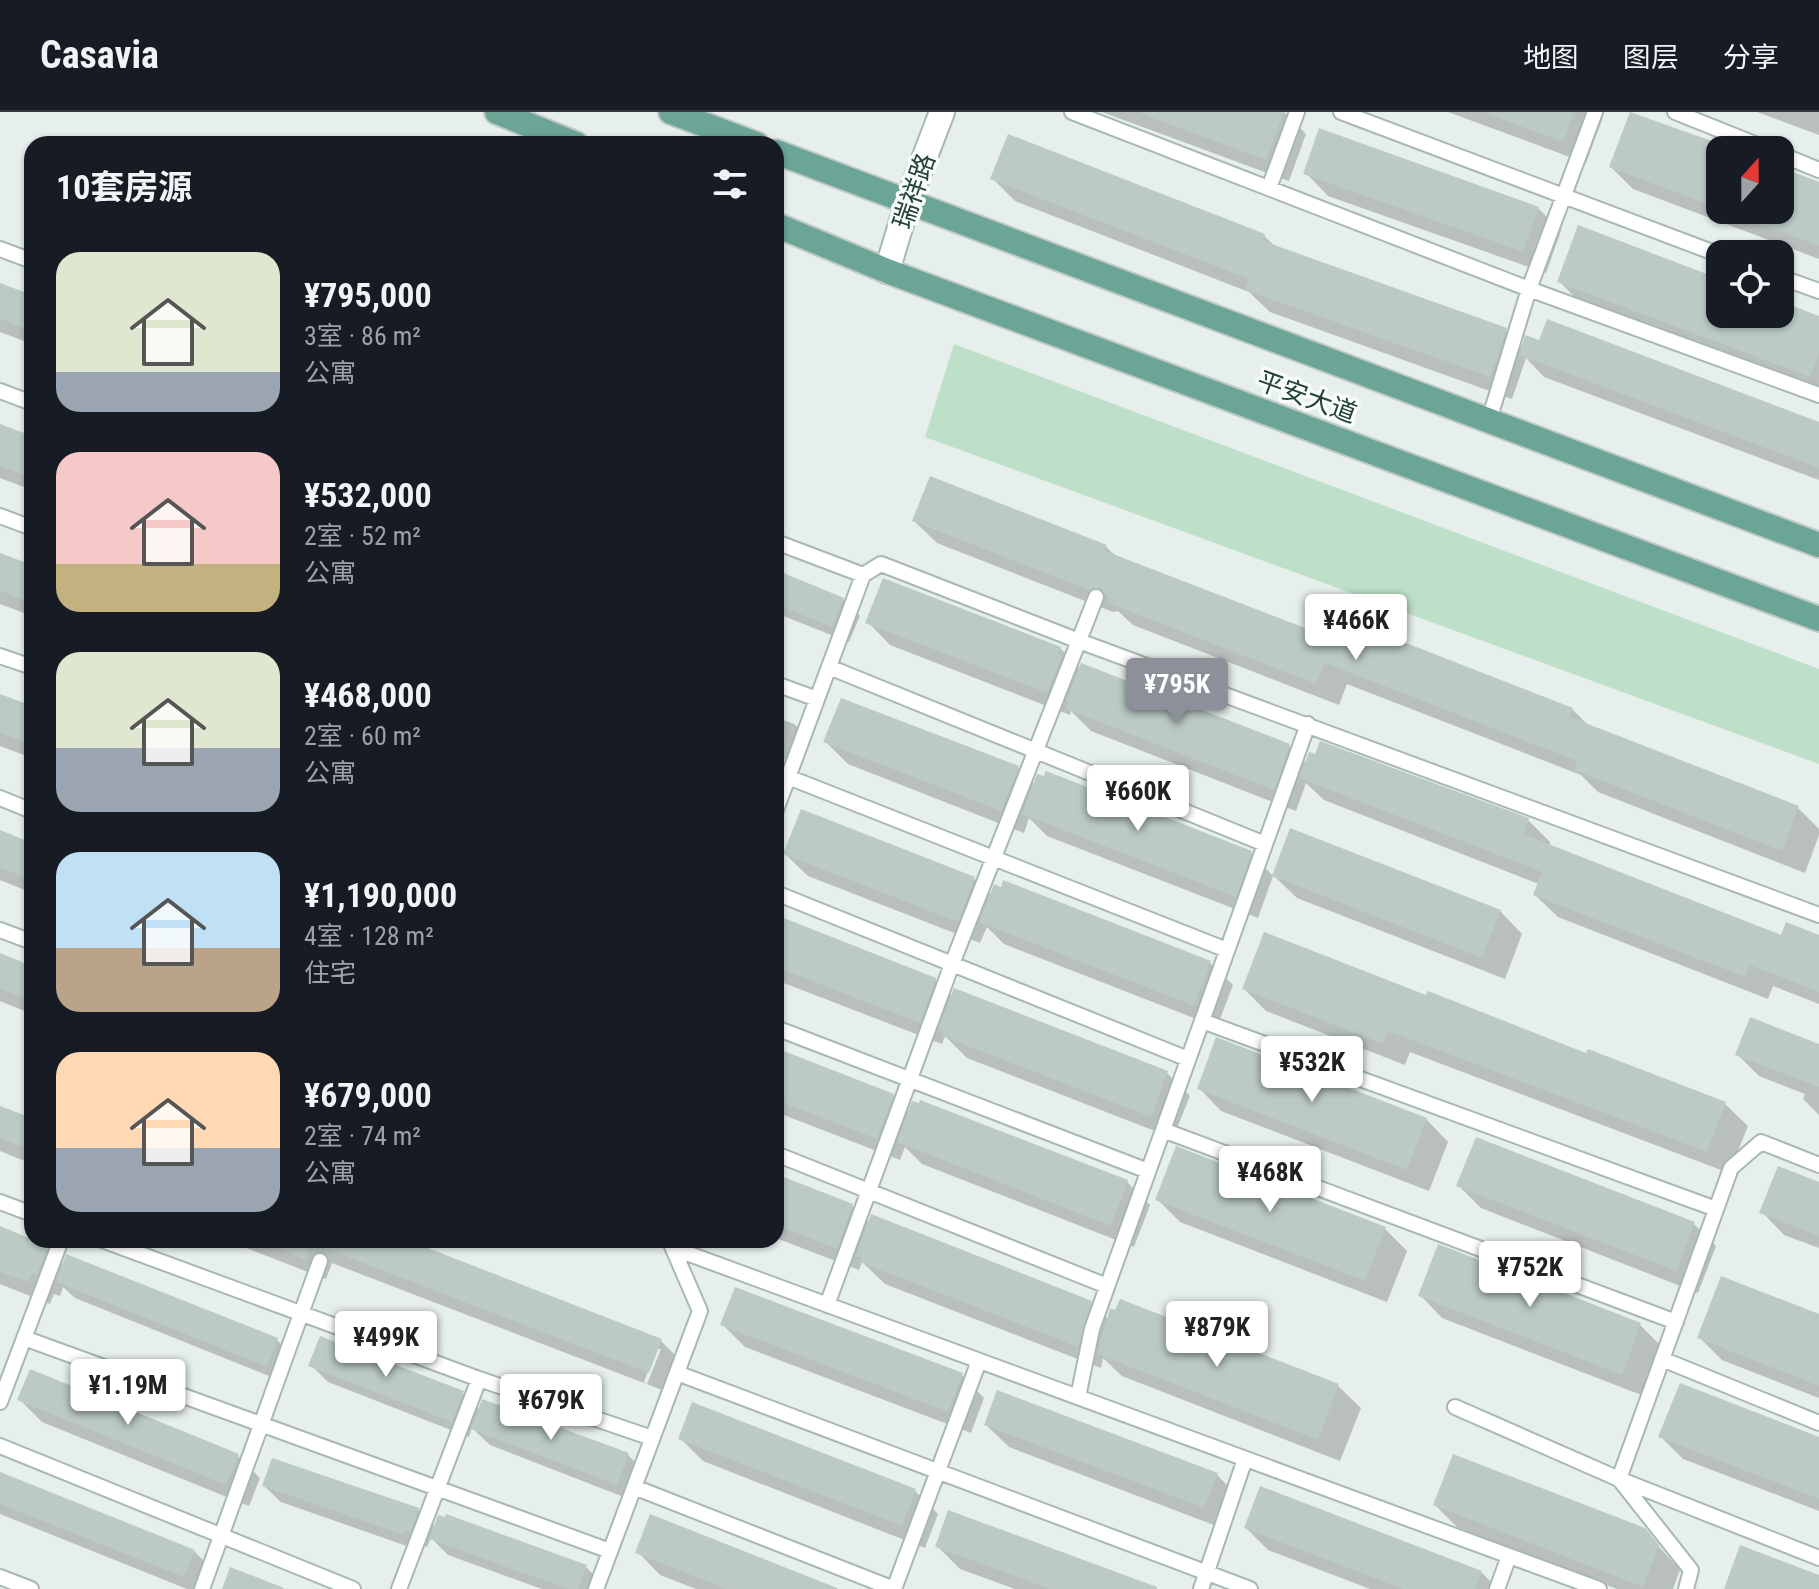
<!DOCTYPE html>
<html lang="zh">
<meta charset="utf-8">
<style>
body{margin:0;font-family:"Roboto Condensed","Noto Sans SC",sans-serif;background:#20242c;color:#f1f3f6;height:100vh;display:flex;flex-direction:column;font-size:30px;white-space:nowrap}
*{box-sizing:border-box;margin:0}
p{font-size:26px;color:#9ea1a6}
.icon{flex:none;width:44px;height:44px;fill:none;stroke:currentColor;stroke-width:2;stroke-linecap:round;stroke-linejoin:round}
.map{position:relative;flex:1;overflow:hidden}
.drawer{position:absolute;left:24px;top:24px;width:760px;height:1112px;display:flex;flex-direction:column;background:#171b24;border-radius:24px;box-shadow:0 2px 6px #0004}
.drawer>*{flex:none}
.needle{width:52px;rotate:21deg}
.tools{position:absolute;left:1706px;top:24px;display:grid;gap:16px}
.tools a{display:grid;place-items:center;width:88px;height:88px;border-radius:16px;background:#171b24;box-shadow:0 2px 6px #0004;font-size:40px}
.price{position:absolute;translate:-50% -68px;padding:0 18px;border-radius:8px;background:#fff;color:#222;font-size:26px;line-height:52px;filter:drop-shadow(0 2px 4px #0008)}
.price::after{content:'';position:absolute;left:50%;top:48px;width:24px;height:18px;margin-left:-12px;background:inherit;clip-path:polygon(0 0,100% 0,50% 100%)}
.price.on{background:#8c9099;color:#fff}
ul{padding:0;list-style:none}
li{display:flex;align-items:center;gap:24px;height:200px;padding:0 32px}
li span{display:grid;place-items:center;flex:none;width:224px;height:160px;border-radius:24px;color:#555}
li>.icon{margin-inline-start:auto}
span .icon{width:96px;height:96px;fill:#fffc;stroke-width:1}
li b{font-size:34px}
h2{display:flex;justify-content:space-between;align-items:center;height:96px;padding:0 32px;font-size:34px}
header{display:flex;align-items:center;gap:48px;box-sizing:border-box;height:112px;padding:0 40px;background:#171b24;border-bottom:2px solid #363941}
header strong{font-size:38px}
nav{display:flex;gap:44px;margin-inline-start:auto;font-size:28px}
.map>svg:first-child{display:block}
.green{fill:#bfe0c8}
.shadow{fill:#0003;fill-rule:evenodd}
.building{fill:#bbcac4}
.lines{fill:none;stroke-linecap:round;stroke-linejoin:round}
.service-casing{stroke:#a8b8b2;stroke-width:18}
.tertiary-casing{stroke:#a8b8b2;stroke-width:28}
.primary-casing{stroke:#c2cac8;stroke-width:28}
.service{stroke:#fff;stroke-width:14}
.tertiary{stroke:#fff;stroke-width:24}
.primary{stroke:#6aa596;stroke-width:24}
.labels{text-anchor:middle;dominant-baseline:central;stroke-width:7;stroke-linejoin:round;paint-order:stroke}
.street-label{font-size:26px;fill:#24423a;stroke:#f7fbf9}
</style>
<header>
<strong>Casavia</strong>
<nav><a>地图</a><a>图层</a><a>分享</a></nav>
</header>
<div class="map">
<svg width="1819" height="1477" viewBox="0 0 1819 1477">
<rect width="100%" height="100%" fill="#e6efeb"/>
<path class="green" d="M954 232 1819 557V652L925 325Z"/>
<path class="shadow" d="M1102 0H1284L1306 22 1289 69Z
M1448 0H1594L1602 8 1586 51Z
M1757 0H1819V23Z
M1631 1 1729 38H1720V98H1780V57L1819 72V147L1633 77 1611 55Z
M1306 61 1538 96 1561 119 1546 161 1328 84Z
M993 67 1264 124 1277 136 1505 218 1524 236 1819 312V368L1544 265 1526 246 1512 287 1270 200 1249 180 1015 89Z
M1559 169H1720V202H1780V192L1819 206V281L1581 192Z
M0 173 32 185V232L0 220Z
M0 314 32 327V378L0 366Z
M914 409 1106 435 1117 445 1358 539 1572 597 1590 615 1798 696 1819 717V723L1805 761 1598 680 1581 663 1347 572 1339 593 1133 513 1118 499 1113 500 937 431Z
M0 443 32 455V504L0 492Z
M776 460 843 487 860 504 849 530 776 501Z
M868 510 1060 536 1081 557 1289 634 1307 652 1528 708 1550 730 1549 734 1782 825H1819V892L1773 874 1768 887 1558 805 1535 783 1539 772 1324 688 1306 671 1296 699 1091 619 1071 599 1070 603 890 533Z
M0 584 32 596V646L0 634Z
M776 605 794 612 811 628 801 653 776 644Z
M826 630 1018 656 1035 673 1251 741 1273 764 1258 806 1047 724 1029 706 1024 721 848 652Z
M0 720 32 733V781L0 768Z
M785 742 974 767 992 784 1210 851 1233 873 1217 915 1004 832 987 815 980 831 808 764Z
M1274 764 1500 799 1522 822 1505 867 1297 786Z
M776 805 935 867 953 885 955 879 1167 961 1190 984 1173 1026 967 946 945 924 942 932 776 868Z
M0 843 32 856V902L0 889Z
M1244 877 1427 886 1725 992 1748 1014 1729 1061 1410 940 1405 953 1266 899Z
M1819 934V1003L1803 987 1805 982 1759 964 1737 942Z
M776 938 893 983 910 1001 921 990 1127 1070 1150 1093 1134 1135 922 1052 905 1035 900 1048 776 1000Z
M1199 976 1426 1007 1448 1030 1429 1079 1221 999Z
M0 996 32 1008V1052L0 1039Z
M776 1064 852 1094 870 1111 1090 1190 1109 1208 1338 1274 1361 1296 1340 1349 1122 1264 1103 1246 1101 1256 885 1172 862 1150 859 1158 776 1126Z
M1819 1072V1136L1784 1123 1762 1100Z
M1459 1074 1694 1112 1716 1134 1698 1181 1481 1096Z
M1157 1087 1385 1117 1407 1139 1387 1190 1180 1110Z
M0 1118 47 1136 64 1154 277 1228 294 1245 284 1270 75 1186 63 1175 60 1184 54 1182 50 1192 0 1172Z
M226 1128H401L661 1229 682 1250 670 1281 332 1151 326 1167ZM657 1237H661L647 1272 644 1270Z
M1420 1183 1640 1213 1663 1236 1644 1284 1442 1206Z
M1819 1204V1286L1722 1248 1700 1226Z
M723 1213 962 1263 984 1286 971 1321 745 1235Z
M311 1253 462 1281 480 1298 483 1289 628 1343 645 1360 634 1389 490 1333 472 1316 469 1325 328 1270Z
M20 1288 238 1344 260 1366 249 1394 42 1310Z
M986 1313 1217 1363 1239 1385 1227 1418 1009 1335Z
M1661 1325 1819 1327V1399L1683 1347Z
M680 1326 915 1379 938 1402 925 1436 703 1349Z
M0 1362 194 1439 214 1459 207 1477H187L0 1402Z
M264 1374 418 1398 435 1415 586 1455 603 1472 601 1477H542L448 1443 431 1426 427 1435 423 1434 421 1439 281 1390Z
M1435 1393 1644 1418 1680 1458 1673 1477H1617L1457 1415Z
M1246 1416 1481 1460 1498 1477H1370L1268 1438Z
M937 1434 1157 1477H1015L960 1457Z
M638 1440 834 1477H696L660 1463Z"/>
<path class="building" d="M1142 0H1284L1266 48 1142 2Z
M1489 0H1574L1563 30 1488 2Z
M1630 0 1720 32V97L1609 55Z
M1319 16 1539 95 1523 140 1303 62Z
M1008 22 1265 122 1263 129 1507 216 1490 265 1245 178 1249 167 990 67Z
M1780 55 1819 70V134L1727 100 1780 98Z
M1578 113 1720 167V202H1780V189L1819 204V241L1810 265 1557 170Z
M0 171 32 183V219L0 207Z
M1547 207 1819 310V356L1519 243 1525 223 1539 228Z
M0 312 32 324V366L0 354Z
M930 364 1107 433 1105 439 1357 536 1365 515 1573 596 1570 605 1799 694 1782 739 1574 658 1577 649 1325 551 1316 572 1108 491 1110 486 1100 476 1089 478 912 409Z
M0 441 32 453V491L0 479Z
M776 458 844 486 832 515 776 492Z
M883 466 1061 535 1058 542 1062 544 1047 581 865 511Z
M1081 551 1290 632 1274 678 1066 597 1069 590 1066 589Z
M0 582 32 594V633L0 621Z
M841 586 1019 654 1001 699 823 630Z
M1320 629 1529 706 1523 722 1781 823 1786 810 1819 823V880L1750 853 1745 865 1533 783 1542 760 1299 666 1309 640 1315 642Z
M1046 659 1252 739 1236 785 1022 702 1037 662 1044 664Z
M801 697 975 765 958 810 783 742Z
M1290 716 1501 798 1482 846 1272 764Z
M0 718 32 731V768L0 756Z
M1003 768 1211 849 1194 894 979 810 994 772 1001 775Z
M776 803 936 866 920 911 776 855Z
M1264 820 1426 883 1428 879 1586 941 1588 937 1726 990 1707 1040 1388 919 1383 932 1242 877Z
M0 841 32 854V890L0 877Z
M954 876 1168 959 1151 1005 942 924 944 920 938 918Z
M1750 905 1819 932V975L1735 943Z
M1216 925 1427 1006 1407 1058 1197 977Z
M776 936 894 982 877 1027 776 988Z
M920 988 1128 1068 1111 1114 897 1030 912 989 919 991Z
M0 994 32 1006V1039L0 1026Z
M1476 1025 1695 1110 1676 1159 1456 1074Z
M1176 1034 1386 1115 1365 1169 1155 1088Z
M1778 1054 1819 1070V1124L1759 1101Z
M776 1062 853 1092 837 1137 776 1113Z
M871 1102 1092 1189 1078 1235 860 1150 862 1146 856 1144Z
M0 1114 48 1134 37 1163 32 1161 28 1170 0 1160Z
M258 1128H407L662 1227 649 1261 311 1131 305 1148Z
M1438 1132 1641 1211 1622 1263 1418 1184Z
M66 1142 278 1226 267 1255 56 1170Z
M1721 1164 1819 1202V1274L1697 1226Z
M735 1175 963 1261 948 1300 720 1213Z
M1120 1187 1339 1272 1318 1328 1097 1242 1110 1196 1115 1198Z
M320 1224 464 1279 452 1310 308 1254Z
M30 1257 239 1342 226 1373 17 1288Z
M1680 1271 1819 1325V1387L1658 1325Z
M997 1278 1218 1361 1204 1396 984 1313Z
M482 1287 629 1341 617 1373 471 1317Z
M692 1290 916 1377 902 1414 678 1327Z
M1453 1342 1645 1416 1659 1433 1643 1475 1433 1393Z
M272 1346 419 1396 410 1420 406 1418 404 1423 262 1374Z
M0 1360 195 1438 184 1465 0 1392Z
M1260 1374 1482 1459 1475 1477H1403L1244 1416Z
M948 1398 1157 1475V1477H1050L935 1435Z
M446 1402 587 1453 578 1477H568L429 1427 438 1403 445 1405Z
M650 1402 837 1476V1477H727L635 1441Z
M1740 1433 1819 1463V1477H1724Z
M230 1455 284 1476 283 1477H222Z"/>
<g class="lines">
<defs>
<path id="service" d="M1072 0 1529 177 1819 283
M1341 0 1720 143
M1675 0 1770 38
M1780 42 1819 58
M1269 76 1297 0
M0 137 32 149
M1780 165 1819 179
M0 279 32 291
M1489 308 1529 177 1595 0
M0 404 32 416
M776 430 863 463 776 698
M863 463 881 452 1079 529 1819 803
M0 544 32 555
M829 555 1265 732
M776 572 817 587
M788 665 1227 838
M0 686 32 699
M776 781 1188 947
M0 818 32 830
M1202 909 1716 1097
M776 916 1148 1059
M1163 1018 1676 1210
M776 1042 1107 1174
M0 1090 32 1102
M102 1128 479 1267 652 1326
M673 1136 1599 1477
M827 1193 952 852 1096 485
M24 1226 610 1439
M1662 1247 1819 1311
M677 1261 1250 1477
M1078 1285 1092 1217 1308 612
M0 1290 61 1128
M1455 1295 1619 1367 1819 1446
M0 1334 353 1477
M634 1375 894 1477
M0 1465 31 1477
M202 1477 320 1149
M399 1477 479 1267
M596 1477 700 1199 671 1132
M894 1477 979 1249
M1201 1477 1245 1347
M1497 1477 1509 1444
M1686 1477 1691 1458 1619 1367 1731 1056 1761 1030 1819 1053"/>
<path id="tertiary" d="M887 159 908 89 942 0"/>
<path id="primary" d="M497 0 576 32
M671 0 756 32
M776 40 1819 433
M776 113 887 159 1819 507"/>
</defs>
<use href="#service" class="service-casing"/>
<use href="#tertiary" class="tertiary-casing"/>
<use href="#primary" class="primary-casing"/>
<use href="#service" class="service"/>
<use href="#tertiary" class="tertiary"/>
<use href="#primary" class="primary"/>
</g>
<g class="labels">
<g class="street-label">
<text transform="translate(914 79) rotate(-71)">瑞祥路</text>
<text transform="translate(1307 285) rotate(20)">平安大道</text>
</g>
</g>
</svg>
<div class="tools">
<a><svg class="needle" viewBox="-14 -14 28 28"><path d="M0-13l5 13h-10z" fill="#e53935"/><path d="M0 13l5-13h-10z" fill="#9ea1a6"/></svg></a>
<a><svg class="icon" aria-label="locate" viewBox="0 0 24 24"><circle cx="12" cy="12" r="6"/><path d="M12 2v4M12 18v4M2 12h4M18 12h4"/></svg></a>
</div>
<b class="price" style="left:1356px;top:550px">¥466K</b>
<b class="price on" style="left:1177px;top:614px">¥795K</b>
<b class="price" style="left:1138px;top:721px">¥660K</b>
<b class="price" style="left:1312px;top:992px">¥532K</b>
<b class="price" style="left:1270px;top:1102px">¥468K</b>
<b class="price" style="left:1530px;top:1197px">¥752K</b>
<b class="price" style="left:1217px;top:1257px">¥879K</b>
<b class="price" style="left:386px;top:1267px">¥499K</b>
<b class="price" style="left:128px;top:1315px">¥1.19M</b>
<b class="price" style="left:551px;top:1330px">¥679K</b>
<section class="drawer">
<h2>10套房源<svg class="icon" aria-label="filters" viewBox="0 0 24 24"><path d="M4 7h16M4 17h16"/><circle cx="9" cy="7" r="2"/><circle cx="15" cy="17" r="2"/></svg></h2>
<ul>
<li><span style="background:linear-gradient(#dfe7d0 75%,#9aa5b1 0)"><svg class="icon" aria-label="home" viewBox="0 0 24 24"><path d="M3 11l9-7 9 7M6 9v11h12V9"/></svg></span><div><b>¥795,000</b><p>3室 · 86 m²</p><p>公寓</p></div></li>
<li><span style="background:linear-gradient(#f6c9c9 70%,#c2b280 0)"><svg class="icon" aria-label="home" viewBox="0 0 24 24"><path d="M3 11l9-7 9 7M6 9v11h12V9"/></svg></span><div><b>¥532,000</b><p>2室 · 52 m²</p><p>公寓</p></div></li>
<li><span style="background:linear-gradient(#dfe7d0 60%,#9aa5b1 0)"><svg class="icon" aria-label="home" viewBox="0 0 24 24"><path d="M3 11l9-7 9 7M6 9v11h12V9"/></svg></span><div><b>¥468,000</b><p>2室 · 60 m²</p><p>公寓</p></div></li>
<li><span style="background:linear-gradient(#bfe0f5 60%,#b9a48a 0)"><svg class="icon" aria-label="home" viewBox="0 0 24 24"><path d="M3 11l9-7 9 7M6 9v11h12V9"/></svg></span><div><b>¥1,190,000</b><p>4室 · 128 m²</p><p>住宅</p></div></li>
<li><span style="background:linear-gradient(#ffd9b3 60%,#9aa5b1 0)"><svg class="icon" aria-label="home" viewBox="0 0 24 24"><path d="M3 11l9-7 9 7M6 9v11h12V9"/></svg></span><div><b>¥679,000</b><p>2室 · 74 m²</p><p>公寓</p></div></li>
</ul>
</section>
</div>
